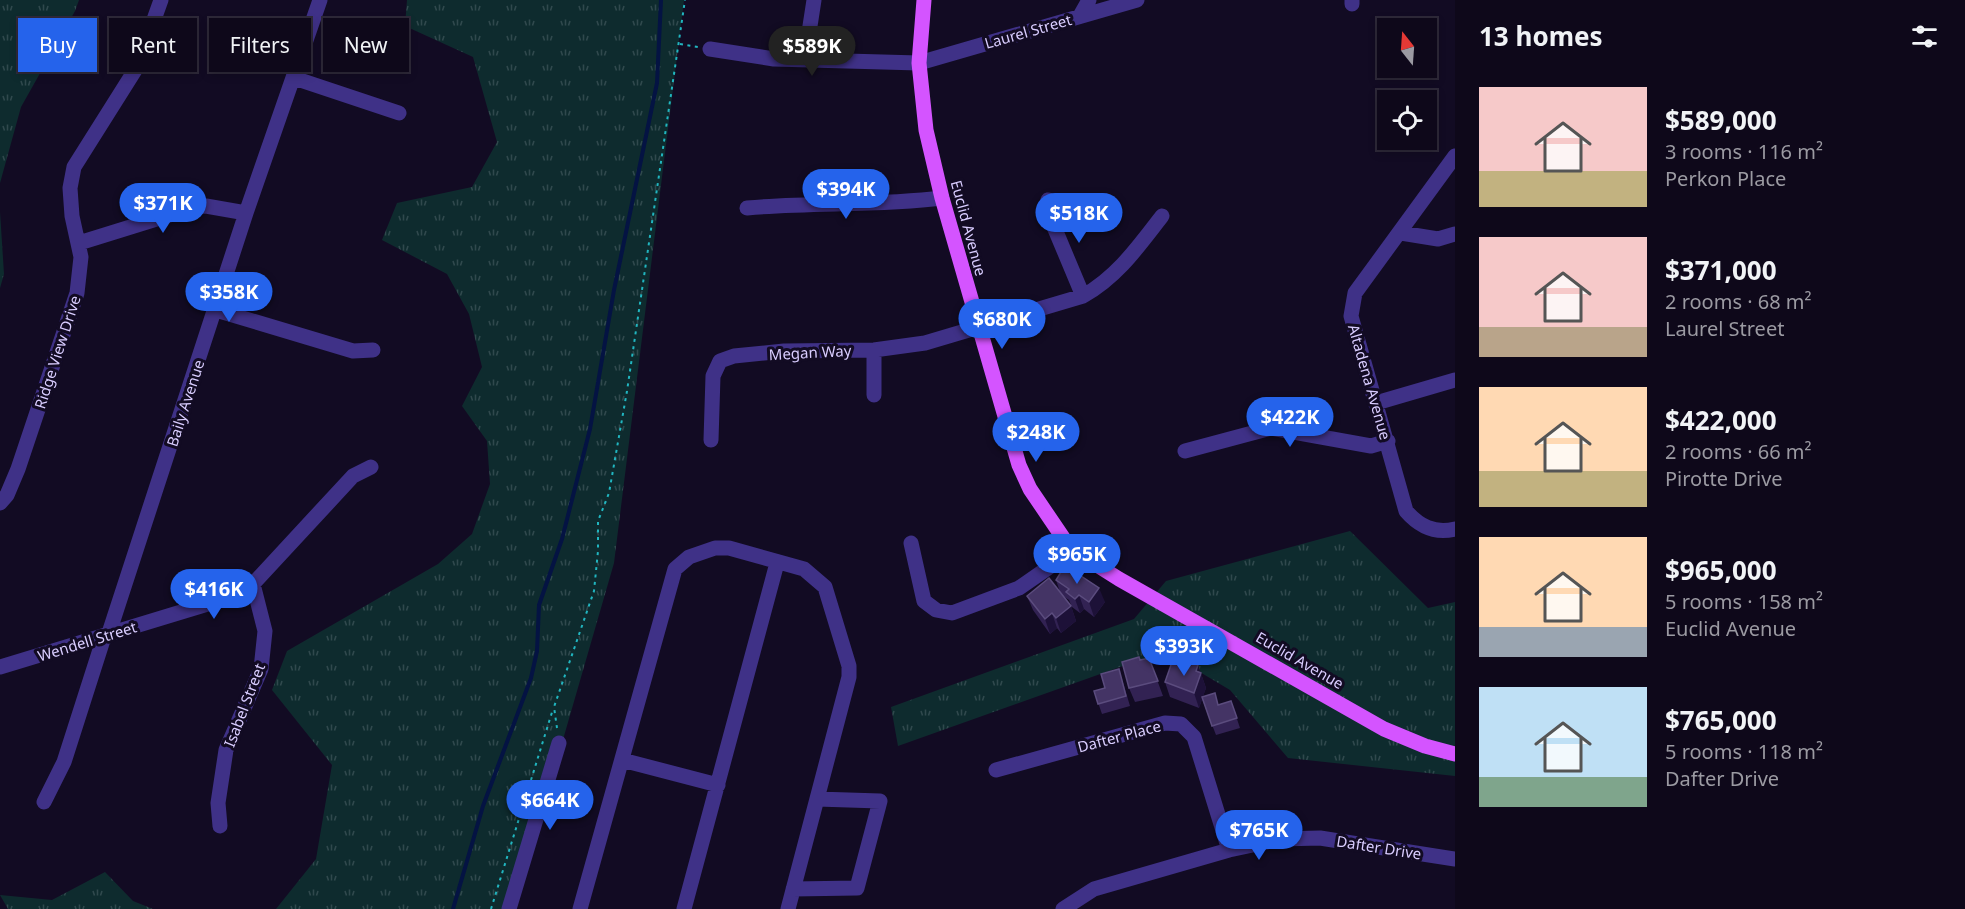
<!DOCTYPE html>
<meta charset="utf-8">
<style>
body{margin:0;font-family:"Noto Sans",sans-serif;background:#171123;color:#f1f3f6;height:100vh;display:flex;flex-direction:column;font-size:22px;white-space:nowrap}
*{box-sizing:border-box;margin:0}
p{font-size:20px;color:#9b9aa2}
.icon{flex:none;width:33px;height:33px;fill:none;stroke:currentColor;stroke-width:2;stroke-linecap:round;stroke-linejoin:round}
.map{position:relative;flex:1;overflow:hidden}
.side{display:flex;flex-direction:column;background:#0e081a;width:510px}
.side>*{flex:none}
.banner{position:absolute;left:18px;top:18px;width:570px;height:54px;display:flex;gap:12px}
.needle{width:39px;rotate:343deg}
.fabs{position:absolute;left:1377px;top:18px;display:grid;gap:12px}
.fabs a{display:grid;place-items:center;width:60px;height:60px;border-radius:0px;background:#0e081a;box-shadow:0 3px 9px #0003,0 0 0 2px #2e2939;font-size:30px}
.price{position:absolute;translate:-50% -51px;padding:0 14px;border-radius:21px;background:#2563eb;color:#fff;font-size:20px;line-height:39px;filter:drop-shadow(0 2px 3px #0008)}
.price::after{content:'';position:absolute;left:50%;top:36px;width:18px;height:14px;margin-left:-9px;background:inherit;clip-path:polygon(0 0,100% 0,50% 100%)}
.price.selected{background:#222;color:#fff}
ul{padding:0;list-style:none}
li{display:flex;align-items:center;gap:18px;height:150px;padding:0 24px}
li span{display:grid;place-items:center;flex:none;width:168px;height:120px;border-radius:0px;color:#555}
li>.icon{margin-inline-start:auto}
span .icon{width:72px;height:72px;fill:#fffc;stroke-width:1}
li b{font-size:26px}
h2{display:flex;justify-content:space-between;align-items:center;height:72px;padding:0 24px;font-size:26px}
.pill{padding:0 21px;border-radius:0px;background:#0e081a;box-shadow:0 3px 9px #0003,0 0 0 2px #2e2939;font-size:21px;line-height:54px}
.pill.selected{background:#2563eb;color:#fff}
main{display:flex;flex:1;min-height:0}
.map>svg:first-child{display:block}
.grass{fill:url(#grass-tufts)}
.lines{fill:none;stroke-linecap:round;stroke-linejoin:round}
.stream{stroke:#041343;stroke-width:4}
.path{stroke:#21b6c0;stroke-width:2;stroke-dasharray:3 4.5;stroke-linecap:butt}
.minor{stroke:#3f3187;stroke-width:15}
.major{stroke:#d454ff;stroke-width:15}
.wall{fill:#322253}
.shaded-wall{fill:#1d1138}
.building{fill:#443465;stroke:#5b4c7e;stroke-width:1.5}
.labels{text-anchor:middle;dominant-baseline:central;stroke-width:6;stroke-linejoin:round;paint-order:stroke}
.street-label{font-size:15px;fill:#d9cdff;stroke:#120b23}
</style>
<main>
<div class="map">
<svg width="1455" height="909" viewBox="0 0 1455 909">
<defs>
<pattern id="grass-tufts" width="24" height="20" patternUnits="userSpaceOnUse" patternTransform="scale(1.5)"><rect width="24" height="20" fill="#0e2b2e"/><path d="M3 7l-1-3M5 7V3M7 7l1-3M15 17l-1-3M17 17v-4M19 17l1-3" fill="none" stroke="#30494d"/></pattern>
</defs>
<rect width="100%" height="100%" fill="#120b23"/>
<path class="grass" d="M0 0H79L75 11 21 107 0 183Z
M407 0H684L614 563 514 909H276L316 859 332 765 272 690 287 651 438 564 472 534 490 484 487 441 462 406 482 367 469 314 447 274 382 240 397 203 472 187 497 142 473 57 405 26Z
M0 212 4 274 0 288Z
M1350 531 1428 608 1455 602V776L1288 758 1230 690 1183 662H1134L898 746 891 707 1134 619 1166 581Z
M105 872 133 901 153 909H8L0 895 52 900Z"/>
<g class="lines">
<path class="stream" d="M453 909 483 806 531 678 537 651 539 605 562 539 590 429 614 290 657 83 661 0"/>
<path class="path" d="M680 44 698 47
M557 728 554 707 594 591 598 551V521L609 493 627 391 685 0
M491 909 553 709"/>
<path class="minor" d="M1352 0V4
M1080 16 1089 0
M710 49 774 59 919 63 1137 0
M809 60 808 39 814 0
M294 78 399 113
M1455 156 1355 293 1351 316 1406 511C1419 526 1434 534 1455 529
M1048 200 1052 222 1083 296
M747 208C812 202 877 206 942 198
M1401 233 1438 239 1455 234
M79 243 195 207 206 206 246 213
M216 310 353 351 373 350
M874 350V395
M1376 403 1455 380
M711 440 713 376 720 361 734 356 784 351 874 350 925 343 1083 296C1117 277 1138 247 1162 216
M1185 451 1271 428 1371 446 1388 441
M0 503 7 495 18 469 77 293 81 257 72 216 70 188 74 167 137 67 161 0
M911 543 924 601 936 610 952 613 1019 588 1058 561 1070 548
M108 636 246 213 320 0
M0 667 224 599 253 584 353 476 371 467
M622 760 718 785
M996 770 1165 723 1181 724 1194 737 1229 850
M44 802 64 762 104 637
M220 826 218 803 226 750 261 669 265 631 253 584
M793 889 857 888 880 801 817 799
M509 909 559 743
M580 909 675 569 689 557 715 548H729L804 569 825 587 849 666V677L788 909
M684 909 777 563
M1063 909 1094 889 1229 850 1280 839 1320 838 1455 859"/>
<path class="major" d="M924 0 919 63 926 130 942 198 1019 465 1030 489 1070 548 1119 579 1384 729 1425 746 1455 754"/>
</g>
<path class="wall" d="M1056 580 1105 602 1094 617 1084 609 1080 613 1072 607 1069 600 1063 596 1071 606 1076 621 1061 633 1057 628 1050 634 1033 610 1027 596 1060 592Z
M1149 658 1163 696 1135 702 1129 688 1140 660Z
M1198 665 1206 688 1203 696 1219 705 1231 701 1240 728 1216 735 1202 699 1199 708 1170 697 1165 682 1187 668Z
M1122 679 1130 706 1102 714 1094 691 1105 688Z"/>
<path class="shaded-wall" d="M1099 588 1105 602 1094 617 1089 602Z
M1079 595 1084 609 1080 613 1075 599Z
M1071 606 1076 621 1061 633 1056 618Z
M1052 613 1057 628 1050 634 1045 619Z
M1198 665 1206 688 1199 708 1194 693 1196 671Z"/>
<path class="building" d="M1064 567 1074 574 1075 572 1099 588 1089 602 1079 595 1075 599 1066 592 1069 589 1056 580Z
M1049 578 1071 606 1056 618 1052 613 1045 619 1027 596Z
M1139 657 1140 660 1149 658 1158 681 1129 688 1122 662Z
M1172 662 1187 668 1190 662 1198 665 1196 671 1201 673 1194 693 1165 682Z
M1119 669 1126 696 1098 704 1094 691 1105 688 1101 674Z
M1215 693 1218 705 1231 701 1237 718 1212 726 1202 697Z"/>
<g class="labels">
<g class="street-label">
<text transform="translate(1028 31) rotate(-16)">Laurel Street</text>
<text transform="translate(969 228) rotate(75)">Euclid Avenue</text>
<text transform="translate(57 352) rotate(-72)">Ridge View Drive</text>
<text transform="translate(810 352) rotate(-3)">Megan Way</text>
<text transform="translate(1370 382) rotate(74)">Altadena Avenue</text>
<text transform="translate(185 403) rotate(-72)">Baily Avenue</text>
<text transform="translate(87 641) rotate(-17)">Wendell Street</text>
<text transform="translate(1300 660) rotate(30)">Euclid Avenue</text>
<text transform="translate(244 705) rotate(-69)">Isabel Street</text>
<text transform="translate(1119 736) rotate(-15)">Dafter Place</text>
<text transform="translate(1379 847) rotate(9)">Dafter Drive</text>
</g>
</g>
</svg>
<div class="fabs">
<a><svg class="needle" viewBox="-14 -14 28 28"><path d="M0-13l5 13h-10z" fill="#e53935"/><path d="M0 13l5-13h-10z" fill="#9b9aa2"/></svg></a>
<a><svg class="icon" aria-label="locate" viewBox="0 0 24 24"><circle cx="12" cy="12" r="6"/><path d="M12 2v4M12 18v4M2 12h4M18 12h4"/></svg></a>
</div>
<b class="price selected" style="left:812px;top:77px">$589K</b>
<b class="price" style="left:846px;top:220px">$394K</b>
<b class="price" style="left:163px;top:234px">$371K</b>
<b class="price" style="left:1079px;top:244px">$518K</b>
<b class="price" style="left:229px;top:323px">$358K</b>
<b class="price" style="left:1002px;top:350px">$680K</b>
<b class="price" style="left:1290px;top:448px">$422K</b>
<b class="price" style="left:1036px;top:463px">$248K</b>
<b class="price" style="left:1077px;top:585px">$965K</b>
<b class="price" style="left:214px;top:620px">$416K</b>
<b class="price" style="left:1184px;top:677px">$393K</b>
<b class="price" style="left:550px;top:831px">$664K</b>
<b class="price" style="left:1259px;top:861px">$765K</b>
<div class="banner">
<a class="pill selected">Buy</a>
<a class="pill">Rent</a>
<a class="pill">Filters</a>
<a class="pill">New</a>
</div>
</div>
<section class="side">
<h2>13 homes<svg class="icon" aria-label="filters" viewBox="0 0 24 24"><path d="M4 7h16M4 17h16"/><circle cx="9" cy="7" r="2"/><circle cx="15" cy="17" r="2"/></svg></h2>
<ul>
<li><span style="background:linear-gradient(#f6c9c9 70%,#c2b280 0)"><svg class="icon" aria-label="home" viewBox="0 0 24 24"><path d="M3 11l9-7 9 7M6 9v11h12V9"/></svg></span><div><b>$589,000</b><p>3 rooms · 116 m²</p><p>Perkon Place</p></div></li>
<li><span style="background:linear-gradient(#f6c9c9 75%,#b9a48a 0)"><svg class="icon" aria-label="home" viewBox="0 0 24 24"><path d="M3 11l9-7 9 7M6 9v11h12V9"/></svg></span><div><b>$371,000</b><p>2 rooms · 68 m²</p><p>Laurel Street</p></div></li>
<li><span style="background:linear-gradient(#ffd9b3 70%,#c2b280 0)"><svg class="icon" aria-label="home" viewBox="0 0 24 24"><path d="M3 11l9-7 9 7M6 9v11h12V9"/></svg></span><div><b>$422,000</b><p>2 rooms · 66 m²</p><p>Pirotte Drive</p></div></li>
<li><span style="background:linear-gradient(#ffd9b3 75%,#9aa5b1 0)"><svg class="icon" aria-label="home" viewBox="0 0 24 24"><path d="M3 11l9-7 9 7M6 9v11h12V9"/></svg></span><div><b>$965,000</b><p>5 rooms · 158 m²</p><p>Euclid Avenue</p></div></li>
<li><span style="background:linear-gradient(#bfe0f5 75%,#7fa58c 0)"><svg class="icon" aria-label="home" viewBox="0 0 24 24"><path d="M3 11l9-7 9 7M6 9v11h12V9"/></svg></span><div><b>$765,000</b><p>5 rooms · 118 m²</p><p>Dafter Drive</p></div></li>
</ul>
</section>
</main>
